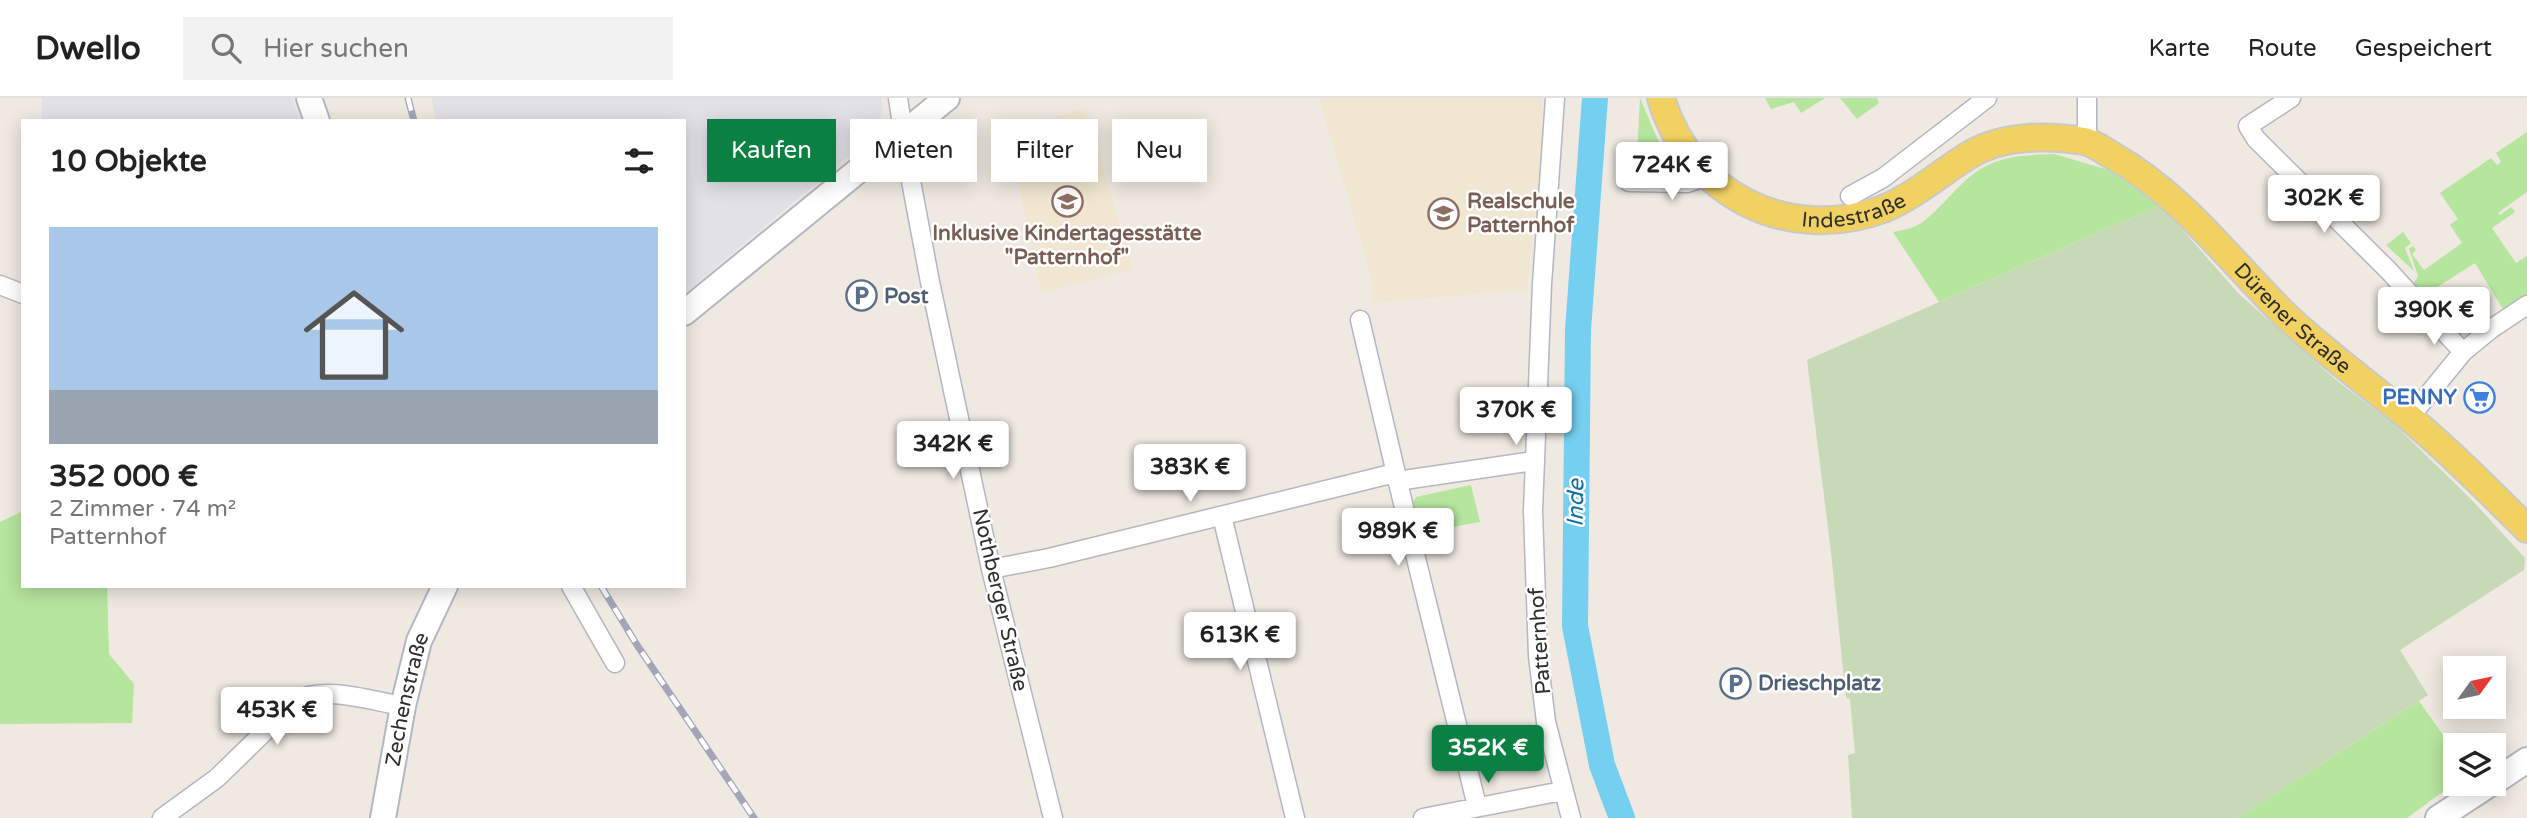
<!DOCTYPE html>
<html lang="de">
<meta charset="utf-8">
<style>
body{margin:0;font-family:"Varela Round",sans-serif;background:#f2f2f2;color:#222;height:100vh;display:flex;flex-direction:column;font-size:26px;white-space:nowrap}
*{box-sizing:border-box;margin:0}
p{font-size:23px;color:#767676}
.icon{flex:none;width:38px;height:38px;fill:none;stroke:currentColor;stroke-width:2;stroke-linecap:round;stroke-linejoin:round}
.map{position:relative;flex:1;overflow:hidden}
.sheet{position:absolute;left:21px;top:21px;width:665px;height:469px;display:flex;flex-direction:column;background:#fff;border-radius:0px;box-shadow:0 4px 18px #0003}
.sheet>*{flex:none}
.top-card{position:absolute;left:707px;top:21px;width:665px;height:63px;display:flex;gap:14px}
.needle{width:46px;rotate:57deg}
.buttons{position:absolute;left:2443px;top:558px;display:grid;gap:14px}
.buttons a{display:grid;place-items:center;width:63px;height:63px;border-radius:0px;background:#fff;box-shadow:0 4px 18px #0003;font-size:35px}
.price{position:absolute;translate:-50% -60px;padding:0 16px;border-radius:7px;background:#fff;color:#222;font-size:23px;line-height:46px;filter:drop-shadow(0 2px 4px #0008)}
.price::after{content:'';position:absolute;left:50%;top:42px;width:21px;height:16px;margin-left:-10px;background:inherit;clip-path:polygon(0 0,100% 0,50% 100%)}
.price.current{background:#0b8043;color:#fff}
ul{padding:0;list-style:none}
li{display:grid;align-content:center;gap:14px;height:371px;padding:0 28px}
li+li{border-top:2px solid #e0e0e0}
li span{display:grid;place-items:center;height:217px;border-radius:0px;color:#555}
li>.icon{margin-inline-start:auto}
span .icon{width:126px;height:126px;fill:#fffc;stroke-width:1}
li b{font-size:30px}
h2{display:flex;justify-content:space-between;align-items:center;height:84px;padding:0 28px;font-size:30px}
.tag{padding:0 24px;border-radius:0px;background:#fff;box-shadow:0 4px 18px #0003;font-size:24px;line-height:63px}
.tag.current{background:#0b8043;color:#fff}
header{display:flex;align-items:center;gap:42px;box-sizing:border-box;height:98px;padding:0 35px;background:#fff;border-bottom:2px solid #e0e0e0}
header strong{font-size:33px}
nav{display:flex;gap:38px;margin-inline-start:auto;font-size:24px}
.search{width:490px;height:63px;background:#f2f2f2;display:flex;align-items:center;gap:18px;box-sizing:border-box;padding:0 24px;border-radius:0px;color:#767676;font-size:26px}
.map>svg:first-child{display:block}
.industrial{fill:#e3e1e8}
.education{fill:#f0e6d1}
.green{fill:#b6e59e}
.cemetery{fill:#c8d9b8}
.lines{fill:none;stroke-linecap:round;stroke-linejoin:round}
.river{stroke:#75cff0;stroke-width:26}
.minor-casing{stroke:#b4b7c1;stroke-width:21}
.secondary-casing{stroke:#b4b7c1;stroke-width:28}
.primary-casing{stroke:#c9c9c9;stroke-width:30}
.minor{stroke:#fff;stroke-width:18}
.secondary{stroke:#fff;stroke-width:24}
.primary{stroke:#f2d163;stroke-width:26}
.rail-casing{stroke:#a3a6b8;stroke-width:7}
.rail{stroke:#fff;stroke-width:4.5;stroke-dasharray:13;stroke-linecap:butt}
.labels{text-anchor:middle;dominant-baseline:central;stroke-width:5;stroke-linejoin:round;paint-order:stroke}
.education-label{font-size:21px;font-weight:bold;fill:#785e54;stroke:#fff;text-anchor:start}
.street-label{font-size:21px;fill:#2e2e2e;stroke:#fff}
.service-label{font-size:21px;font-weight:bold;fill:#4e5e75;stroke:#fff;text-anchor:start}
.shop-label{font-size:21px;font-weight:bold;fill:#366cbe;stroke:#fff;text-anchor:end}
.water-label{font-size:23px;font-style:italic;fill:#0d6fa3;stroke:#fff}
</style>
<header>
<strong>Dwello</strong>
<div class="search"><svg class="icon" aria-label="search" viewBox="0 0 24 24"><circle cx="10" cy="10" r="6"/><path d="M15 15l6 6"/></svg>Hier suchen</div>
<nav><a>Karte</a><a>Route</a><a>Gespeichert</a></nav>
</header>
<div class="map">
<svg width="2527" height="720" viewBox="0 0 2527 720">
<rect width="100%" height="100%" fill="#efe9e1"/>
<path class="industrial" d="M42 0H292L301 23H42Z
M431 0H881L883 7 876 35 684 196V23H436Z"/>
<path class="education" d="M1319 0H1542V48L1527 192 1372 205V182Z
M1085 10 1133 171 1041 195 1008 34Z"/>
<path class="green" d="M1640 0 1660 47 1683 79 1636 76Z
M1765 0H1825L1801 15 1794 4 1771 11Z
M1840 0H1877L1879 5 1857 21Z
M2527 34V94L2498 115 2500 117 2511 109 2515 114 2492 130 2516 165 2527 158V199L2504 213 2475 165 2420 200 2411 190 2418 178 2409 151 2413 148 2416 152 2412 156 2424 172 2462 145 2450 127 2458 121 2440 95 2491 60 2497 67 2501 64 2496 55Z
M2054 56 2109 72 2161 107 1939 204 1893 134C1904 132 1915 130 1924 123 1946 106 1963 78 1990 66 2010 57 2032 57 2054 56Z
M2403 134 2411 145 2405 150 2414 173 2386 147Z
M1471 387 1480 424 1420 435 1412 406 1416 399Z
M23 413V488H107L109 556 134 586 132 625 0 626V424Z
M2419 603 2455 654V685L2407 720H2238Z"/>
<path class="cemetery" d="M2161 107 2238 195 2336 282 2394 326 2471 401 2525 460 2524 472 2400 552 2428 597 2238 720H1852L1848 657 1855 655 1850 601 1846 600 1831 454 1807 262Z"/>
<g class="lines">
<path class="river" d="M1595 0 1578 232 1575 528 1602 667 1622 720"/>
<defs>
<path id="minor" d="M898 0 908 67 930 184 991 471 1053 720
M1555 0 1542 186 1533 413 1538 558 1546 624 1571 720
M2087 0V43
M2291 0 2248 28 2256 41 2388 172 2463 254
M1629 84 1687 85 1707 78
M1850 98 1883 80 1987 0
M0 187 23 196
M1360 222 1413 448 1477 708
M2409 320 2463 254 2491 231 2527 207
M1397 383 1534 363
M1222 418 1295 720
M991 471 1049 460 1395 375
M571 488 615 565
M162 720 217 680 296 603C324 587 371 603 403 608
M1423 720 1562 693"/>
<g id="secondary">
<path d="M309 0 317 23"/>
<path d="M684 215 947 0"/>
<path d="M2494 684 2527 662"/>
<path id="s1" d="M383 720 403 608 419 543 445 488"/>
<path d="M2438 720 2490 686"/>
</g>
<g id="primary">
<path id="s2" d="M1661 0C1690 97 1788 146 1883 111 1915 98 1941 74 1971 56 2003 37 2048 37 2084 43 2094 45 2104 53 2113 58 2183 98 2228 161 2285 217 2325 255 2370 287 2412 322 2452 356 2490 394 2527 431"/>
</g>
</defs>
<use href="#minor" class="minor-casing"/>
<use href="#secondary" class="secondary-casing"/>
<use href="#primary" class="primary-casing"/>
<use href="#minor" class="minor"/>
<use href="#secondary" class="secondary"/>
<use href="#primary" class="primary"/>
<defs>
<path id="rail" d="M408 0 414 23
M601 488 637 547 754 720"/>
</defs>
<use href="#rail" class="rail-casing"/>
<use href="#rail" class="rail"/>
</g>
<defs>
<symbol id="school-ring" viewBox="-11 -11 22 22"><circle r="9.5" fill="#fff" stroke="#8d6e63" stroke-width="1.5"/><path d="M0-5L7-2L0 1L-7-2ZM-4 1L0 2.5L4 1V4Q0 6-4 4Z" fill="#8d6e63"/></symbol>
<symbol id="parking-ring" viewBox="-11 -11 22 22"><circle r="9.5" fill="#fff" stroke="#5c6f8a" stroke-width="1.5"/><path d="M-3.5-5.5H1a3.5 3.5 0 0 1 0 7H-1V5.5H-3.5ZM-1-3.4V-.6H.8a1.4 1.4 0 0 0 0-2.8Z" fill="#5c6f8a"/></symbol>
<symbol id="supermarket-ring" viewBox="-11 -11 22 22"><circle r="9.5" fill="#fff" stroke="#3f7fe0" stroke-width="1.5"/><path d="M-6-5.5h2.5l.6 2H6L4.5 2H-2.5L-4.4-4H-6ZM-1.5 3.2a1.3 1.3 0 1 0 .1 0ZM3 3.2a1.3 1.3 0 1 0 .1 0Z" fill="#3f7fe0"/></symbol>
</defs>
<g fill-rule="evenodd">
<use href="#school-ring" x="1050" y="86" width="35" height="35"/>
<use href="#school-ring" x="1426" y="98" width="35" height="35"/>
<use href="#parking-ring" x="844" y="180" width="35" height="35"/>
<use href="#supermarket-ring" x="2462" y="282" width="35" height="35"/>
<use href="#parking-ring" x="1718" y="568" width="35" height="35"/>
</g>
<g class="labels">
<g class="education-label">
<text x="1467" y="103">Realschule<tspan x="1467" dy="24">Patternhof</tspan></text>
<text x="1067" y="135" text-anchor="middle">Inklusive Kindertagesstätte<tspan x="1067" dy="24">"Patternhof"</tspan></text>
</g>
<g class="street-label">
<text stroke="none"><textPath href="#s2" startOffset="250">Indestraße</textPath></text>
<text stroke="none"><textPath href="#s2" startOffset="775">Dürener Straße</textPath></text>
<text transform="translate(1000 502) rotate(77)">Nothberger Straße</text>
<text transform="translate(1540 543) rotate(-94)">Patternhof</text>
<text stroke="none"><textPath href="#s1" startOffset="121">Zechenstraße</textPath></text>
</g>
<g class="service-label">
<text x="884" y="198">Post</text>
<text x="1758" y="585">Drieschplatz</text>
</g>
<g class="shop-label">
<text x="2457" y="299">PENNY</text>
</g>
<g class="water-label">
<text transform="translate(1576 405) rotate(-89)">Inde</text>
</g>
</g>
</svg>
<div class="buttons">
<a><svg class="needle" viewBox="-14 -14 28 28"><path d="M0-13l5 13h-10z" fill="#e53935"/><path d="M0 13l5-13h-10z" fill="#767676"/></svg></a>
<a><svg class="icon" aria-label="layers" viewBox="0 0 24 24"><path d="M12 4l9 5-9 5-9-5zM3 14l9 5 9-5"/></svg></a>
</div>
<b class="price" style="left:1672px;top:104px">724K €</b>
<b class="price" style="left:2324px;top:137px">302K €</b>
<b class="price" style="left:2434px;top:249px">390K €</b>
<b class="price" style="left:1516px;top:349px">370K €</b>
<b class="price" style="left:953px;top:383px">342K €</b>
<b class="price" style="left:1190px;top:406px">383K €</b>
<b class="price" style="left:1398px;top:470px">989K €</b>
<b class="price" style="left:1240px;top:574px">613K €</b>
<b class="price" style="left:277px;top:649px">453K €</b>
<b class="price current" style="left:1488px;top:687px">352K €</b>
<div class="top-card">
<a class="tag current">Kaufen</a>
<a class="tag">Mieten</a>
<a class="tag">Filter</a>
<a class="tag">Neu</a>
</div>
<section class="sheet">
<h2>10 Objekte<svg class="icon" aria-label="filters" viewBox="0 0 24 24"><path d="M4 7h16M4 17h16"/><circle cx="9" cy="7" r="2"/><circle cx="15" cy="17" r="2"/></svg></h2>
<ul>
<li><span style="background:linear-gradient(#a9c7e8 75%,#9aa5b1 0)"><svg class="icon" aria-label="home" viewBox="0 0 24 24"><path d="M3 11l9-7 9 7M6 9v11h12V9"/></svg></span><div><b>352 000 €</b><p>2 Zimmer · 74 m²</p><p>Patternhof</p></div></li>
</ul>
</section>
</div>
